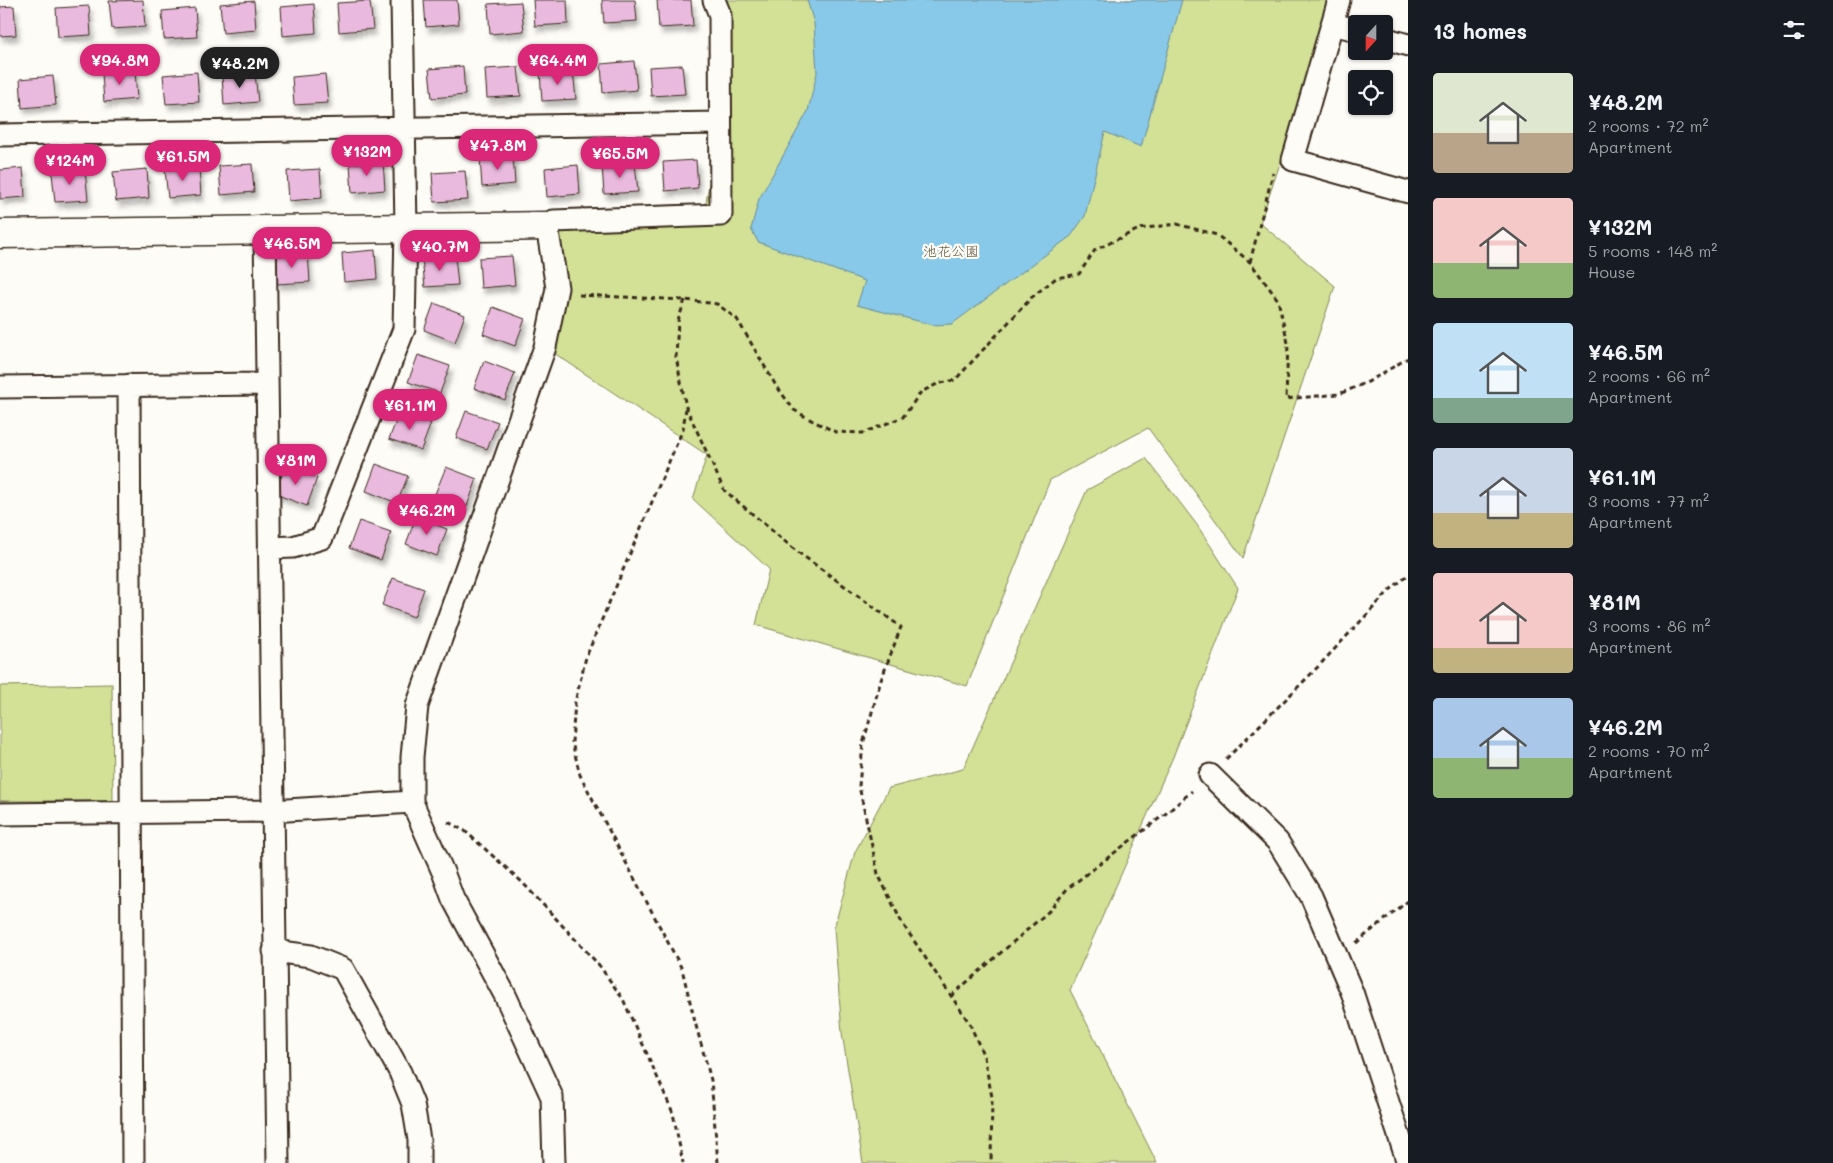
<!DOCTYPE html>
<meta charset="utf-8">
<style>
body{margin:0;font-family:Mali,"Klee One",sans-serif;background:#20242c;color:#f1f3f6;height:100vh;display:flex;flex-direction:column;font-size:19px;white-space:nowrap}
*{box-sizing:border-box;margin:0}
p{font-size:16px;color:#9ea1a6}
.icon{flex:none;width:28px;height:28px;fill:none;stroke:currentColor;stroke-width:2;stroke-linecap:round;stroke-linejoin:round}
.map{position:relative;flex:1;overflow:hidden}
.sheet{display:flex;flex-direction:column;background:#171b24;width:425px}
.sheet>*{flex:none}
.needle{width:32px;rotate:201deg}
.buttons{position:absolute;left:1348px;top:15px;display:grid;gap:10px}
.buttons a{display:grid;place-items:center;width:45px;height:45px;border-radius:5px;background:#171b24;box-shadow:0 1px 4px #0004;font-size:25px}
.price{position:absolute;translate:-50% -42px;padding:0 11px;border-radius:18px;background:#db2777;color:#fff;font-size:16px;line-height:32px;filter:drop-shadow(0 1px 2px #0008)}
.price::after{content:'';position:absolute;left:50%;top:30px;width:15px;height:11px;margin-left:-8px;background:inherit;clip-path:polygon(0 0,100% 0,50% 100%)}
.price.on{background:#222;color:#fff}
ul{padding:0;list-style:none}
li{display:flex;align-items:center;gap:15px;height:125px;padding:0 25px}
li span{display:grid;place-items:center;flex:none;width:140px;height:100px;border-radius:5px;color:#555}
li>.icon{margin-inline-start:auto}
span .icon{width:60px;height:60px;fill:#fffc;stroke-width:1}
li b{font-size:21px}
h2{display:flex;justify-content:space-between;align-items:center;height:60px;padding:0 25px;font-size:21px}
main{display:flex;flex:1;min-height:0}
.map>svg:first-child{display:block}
.green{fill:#d2e195;stroke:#86865a}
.water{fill:#88c9e9;stroke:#698998}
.building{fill:#e9badd;stroke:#3b2a1e;filter:url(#shadow)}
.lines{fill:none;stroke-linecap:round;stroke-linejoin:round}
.minor-casing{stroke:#3b2a1e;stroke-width:25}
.tertiary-casing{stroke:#3b2a1e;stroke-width:31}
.path{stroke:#3b2a1e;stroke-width:3;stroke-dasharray:5 4;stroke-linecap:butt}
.minor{stroke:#fdfcf7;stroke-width:21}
.tertiary{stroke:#fdfcf7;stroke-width:28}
.labels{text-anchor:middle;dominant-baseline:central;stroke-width:4.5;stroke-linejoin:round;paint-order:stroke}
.park-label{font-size:14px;fill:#61583c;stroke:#fdfcf7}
</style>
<main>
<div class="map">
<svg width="1408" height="1163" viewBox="0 0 1408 1163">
<defs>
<filter id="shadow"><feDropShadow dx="3" dy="5.5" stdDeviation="2.5" flood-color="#0004"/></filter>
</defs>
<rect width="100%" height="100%" fill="#fdfcf7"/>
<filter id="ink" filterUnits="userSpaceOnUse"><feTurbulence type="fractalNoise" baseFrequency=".02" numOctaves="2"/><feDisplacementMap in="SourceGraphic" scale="10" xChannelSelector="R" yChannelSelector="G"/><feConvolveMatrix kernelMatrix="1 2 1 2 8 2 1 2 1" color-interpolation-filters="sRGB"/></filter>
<g filter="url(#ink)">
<path class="green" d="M714 0H1335L1260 223 1335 286 1243 558 1148 428 1050 480 967 686 756 625 769 569 693 499 707 455 545 347 553 221 704 215 719 123Z
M1146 458 1197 525 1238 588 1173 757 1070 990 1157 1163H863L842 1033 834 928 855 852 889 788 963 769 1087 490Z
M112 684 113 801H0V686Z"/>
<path class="water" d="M807 0H1182L1141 147 1105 132 1085 216 1071 236 952 324 933 325 857 305 865 281 758 242 751 229 759 199 808 111 817 73 814 23Z"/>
<path class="building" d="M143 0 145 27 112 29 109 1Z
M424 0H457L459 24 426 27Z
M533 0H567L568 24 535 26Z
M602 0H635L637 21 604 23Z
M657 0H691L693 26 659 28Z
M254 1 256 30 223 33 220 4Z
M370 1 373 29 339 32 337 3Z
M521 2 524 31 490 34 488 4Z
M314 4 316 33 283 36 281 7Z
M14 6 16 35 0 36V7Z
M89 6 91 35 58 37 56 8Z
M195 8 197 37 164 39 162 11Z
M634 61 637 90 603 93 601 64Z
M682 65 685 94 651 96 649 67Z
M463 66 465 95 432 98 429 69Z
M518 67 521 96 487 98 485 69Z
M135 70 137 99 104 102 102 73Z
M573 70 576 99 542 101 540 72Z
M197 72 199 102 166 104 163 75Z
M255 73 258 102 224 105 222 76Z
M325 74 328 103 294 105 292 77Z
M53 76 56 105 22 108 20 79Z
M513 155 515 184 482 187 480 158Z
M696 160 698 188 665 191 663 162Z
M383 161 385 190 352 193 350 164Z
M635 163 638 192 604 194 602 165Z
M252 164 254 192 221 195 219 166Z
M578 165 580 194 547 197 545 168Z
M199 167 201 195 168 198 165 170Z
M23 168 25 197 0 199V170Z
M147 169 149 198 116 201 113 172Z
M320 169 322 198 289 201 287 171Z
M85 170 88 200 55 202 52 173Z
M465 171 468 200 434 202 432 173Z
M375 250 377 279 344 282 342 253Z
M308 253 310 282 277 284 274 256Z
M455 256 458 285 425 287 422 258Z
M512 256 515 285 481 288 479 258Z
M434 303 465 315 455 342 424 330Z
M493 307 525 319 515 346 483 334Z
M418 355 450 366 440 393 408 382Z
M484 361 515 373 505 400 474 388Z
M400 411 431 423 421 450 389 439Z
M466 411 498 422 487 449 456 438Z
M376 464 408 476 397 503 366 491Z
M285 467 317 478 307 506 275 494Z
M446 467 477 479 467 506 435 494Z
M416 517 447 529 437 556 406 544Z
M359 521 391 532 381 560 349 548Z
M393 578 424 589 414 617 382 605Z"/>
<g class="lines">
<defs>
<path id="minor" d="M1339 0 1293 160 1408 192
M1333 24 1356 30
M1384 38 1408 45
M0 135 719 123
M265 230 278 1163
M129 385 133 1163
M0 387 267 384
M269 548 293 547 322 538 404 329 406 228 402 0
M1210 775 1278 842 1311 896 1352 992 1408 1163
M0 814 272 811 412 802
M274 951 311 956 343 969 400 1072 413 1104 419 1140V1163
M554 1163 552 1097 505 995 453 899 443 872 412 802V757L417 706 545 347 557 288 547 226 553 221 721 215 720 15 714 0"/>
<path id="tertiary" d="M0 234 547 226"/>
</defs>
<use href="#minor" class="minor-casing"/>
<use href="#tertiary" class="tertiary-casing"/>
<path class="path" d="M1250 262 1273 173
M579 295 685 300 717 304 737 319 775 384 794 410 813 421 836 432 863 433 903 417 921 392 937 384 955 380 1032 297 1056 278 1079 274 1095 250 1139 229 1177 224 1217 235 1250 262 1278 300 1288 343 1286 399 1339 394 1368 382 1408 358
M685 300 678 321 676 357 686 407 724 490 795 550 901 627 881 680 863 744 859 786 878 874 902 923 970 1024 984 1057 992 1097 991 1163
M686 408 683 429 586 657 575 702 572 742 580 775 682 969 695 1022 711 1080 718 1163
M1226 759 1313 672 1390 590 1408 575
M448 822 465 831 522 882 599 965 623 999 673 1113 683 1163
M1356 943 1408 901
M951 996 1049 911 1067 889 1169 811 1192 791"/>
<use href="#minor" class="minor"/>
<use href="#tertiary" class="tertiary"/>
</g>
</g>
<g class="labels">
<g class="park-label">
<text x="951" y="250">池花公園</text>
</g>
</g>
</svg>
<div class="buttons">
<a><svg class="needle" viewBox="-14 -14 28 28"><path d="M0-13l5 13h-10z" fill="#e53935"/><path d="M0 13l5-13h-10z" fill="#9ea1a6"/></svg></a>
<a><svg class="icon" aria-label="locate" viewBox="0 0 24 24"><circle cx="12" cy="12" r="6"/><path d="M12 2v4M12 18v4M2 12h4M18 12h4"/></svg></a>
</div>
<b class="price" style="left:120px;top:86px">¥94.8M</b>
<b class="price" style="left:558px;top:86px">¥64.4M</b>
<b class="price on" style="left:240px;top:89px">¥48.2M</b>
<b class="price" style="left:498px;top:171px">¥47.8M</b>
<b class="price" style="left:367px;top:177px">¥132M</b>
<b class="price" style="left:620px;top:179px">¥65.5M</b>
<b class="price" style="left:183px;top:182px">¥61.5M</b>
<b class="price" style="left:70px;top:186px">¥124M</b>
<b class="price" style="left:292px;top:269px">¥46.5M</b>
<b class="price" style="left:440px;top:272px">¥40.7M</b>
<b class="price" style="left:410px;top:431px">¥61.1M</b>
<b class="price" style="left:296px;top:486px">¥81M</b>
<b class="price" style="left:427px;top:536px">¥46.2M</b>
</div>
<section class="sheet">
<h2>13 homes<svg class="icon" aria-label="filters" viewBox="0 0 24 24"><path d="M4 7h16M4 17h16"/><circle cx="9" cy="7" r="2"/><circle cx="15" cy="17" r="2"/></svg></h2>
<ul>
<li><span style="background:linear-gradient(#dfe7d0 60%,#b9a48a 0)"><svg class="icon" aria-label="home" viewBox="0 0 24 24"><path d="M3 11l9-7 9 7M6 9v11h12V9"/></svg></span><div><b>¥48.2M</b><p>2 rooms · 72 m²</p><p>Apartment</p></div></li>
<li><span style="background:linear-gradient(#f6c9c9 65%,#8fb573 0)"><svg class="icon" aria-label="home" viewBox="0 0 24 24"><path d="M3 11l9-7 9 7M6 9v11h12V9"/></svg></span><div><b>¥132M</b><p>5 rooms · 148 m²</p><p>House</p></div></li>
<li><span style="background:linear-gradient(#bfe0f5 75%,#7fa58c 0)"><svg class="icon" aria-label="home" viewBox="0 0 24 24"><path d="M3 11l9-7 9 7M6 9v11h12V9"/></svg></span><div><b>¥46.5M</b><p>2 rooms · 66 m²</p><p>Apartment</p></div></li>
<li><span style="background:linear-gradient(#c9d6e8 65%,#c2b280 0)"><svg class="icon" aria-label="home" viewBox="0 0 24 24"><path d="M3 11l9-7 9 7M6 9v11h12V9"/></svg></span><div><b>¥61.1M</b><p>3 rooms · 77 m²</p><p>Apartment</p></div></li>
<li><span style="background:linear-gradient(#f6c9c9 75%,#c2b280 0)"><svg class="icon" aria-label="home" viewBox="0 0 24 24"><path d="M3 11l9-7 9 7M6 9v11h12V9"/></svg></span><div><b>¥81M</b><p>3 rooms · 86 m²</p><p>Apartment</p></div></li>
<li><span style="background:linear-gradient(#a9c7e8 60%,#8fb573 0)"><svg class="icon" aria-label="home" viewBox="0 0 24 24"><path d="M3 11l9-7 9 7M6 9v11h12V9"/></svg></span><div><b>¥46.2M</b><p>2 rooms · 70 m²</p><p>Apartment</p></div></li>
</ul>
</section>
</main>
